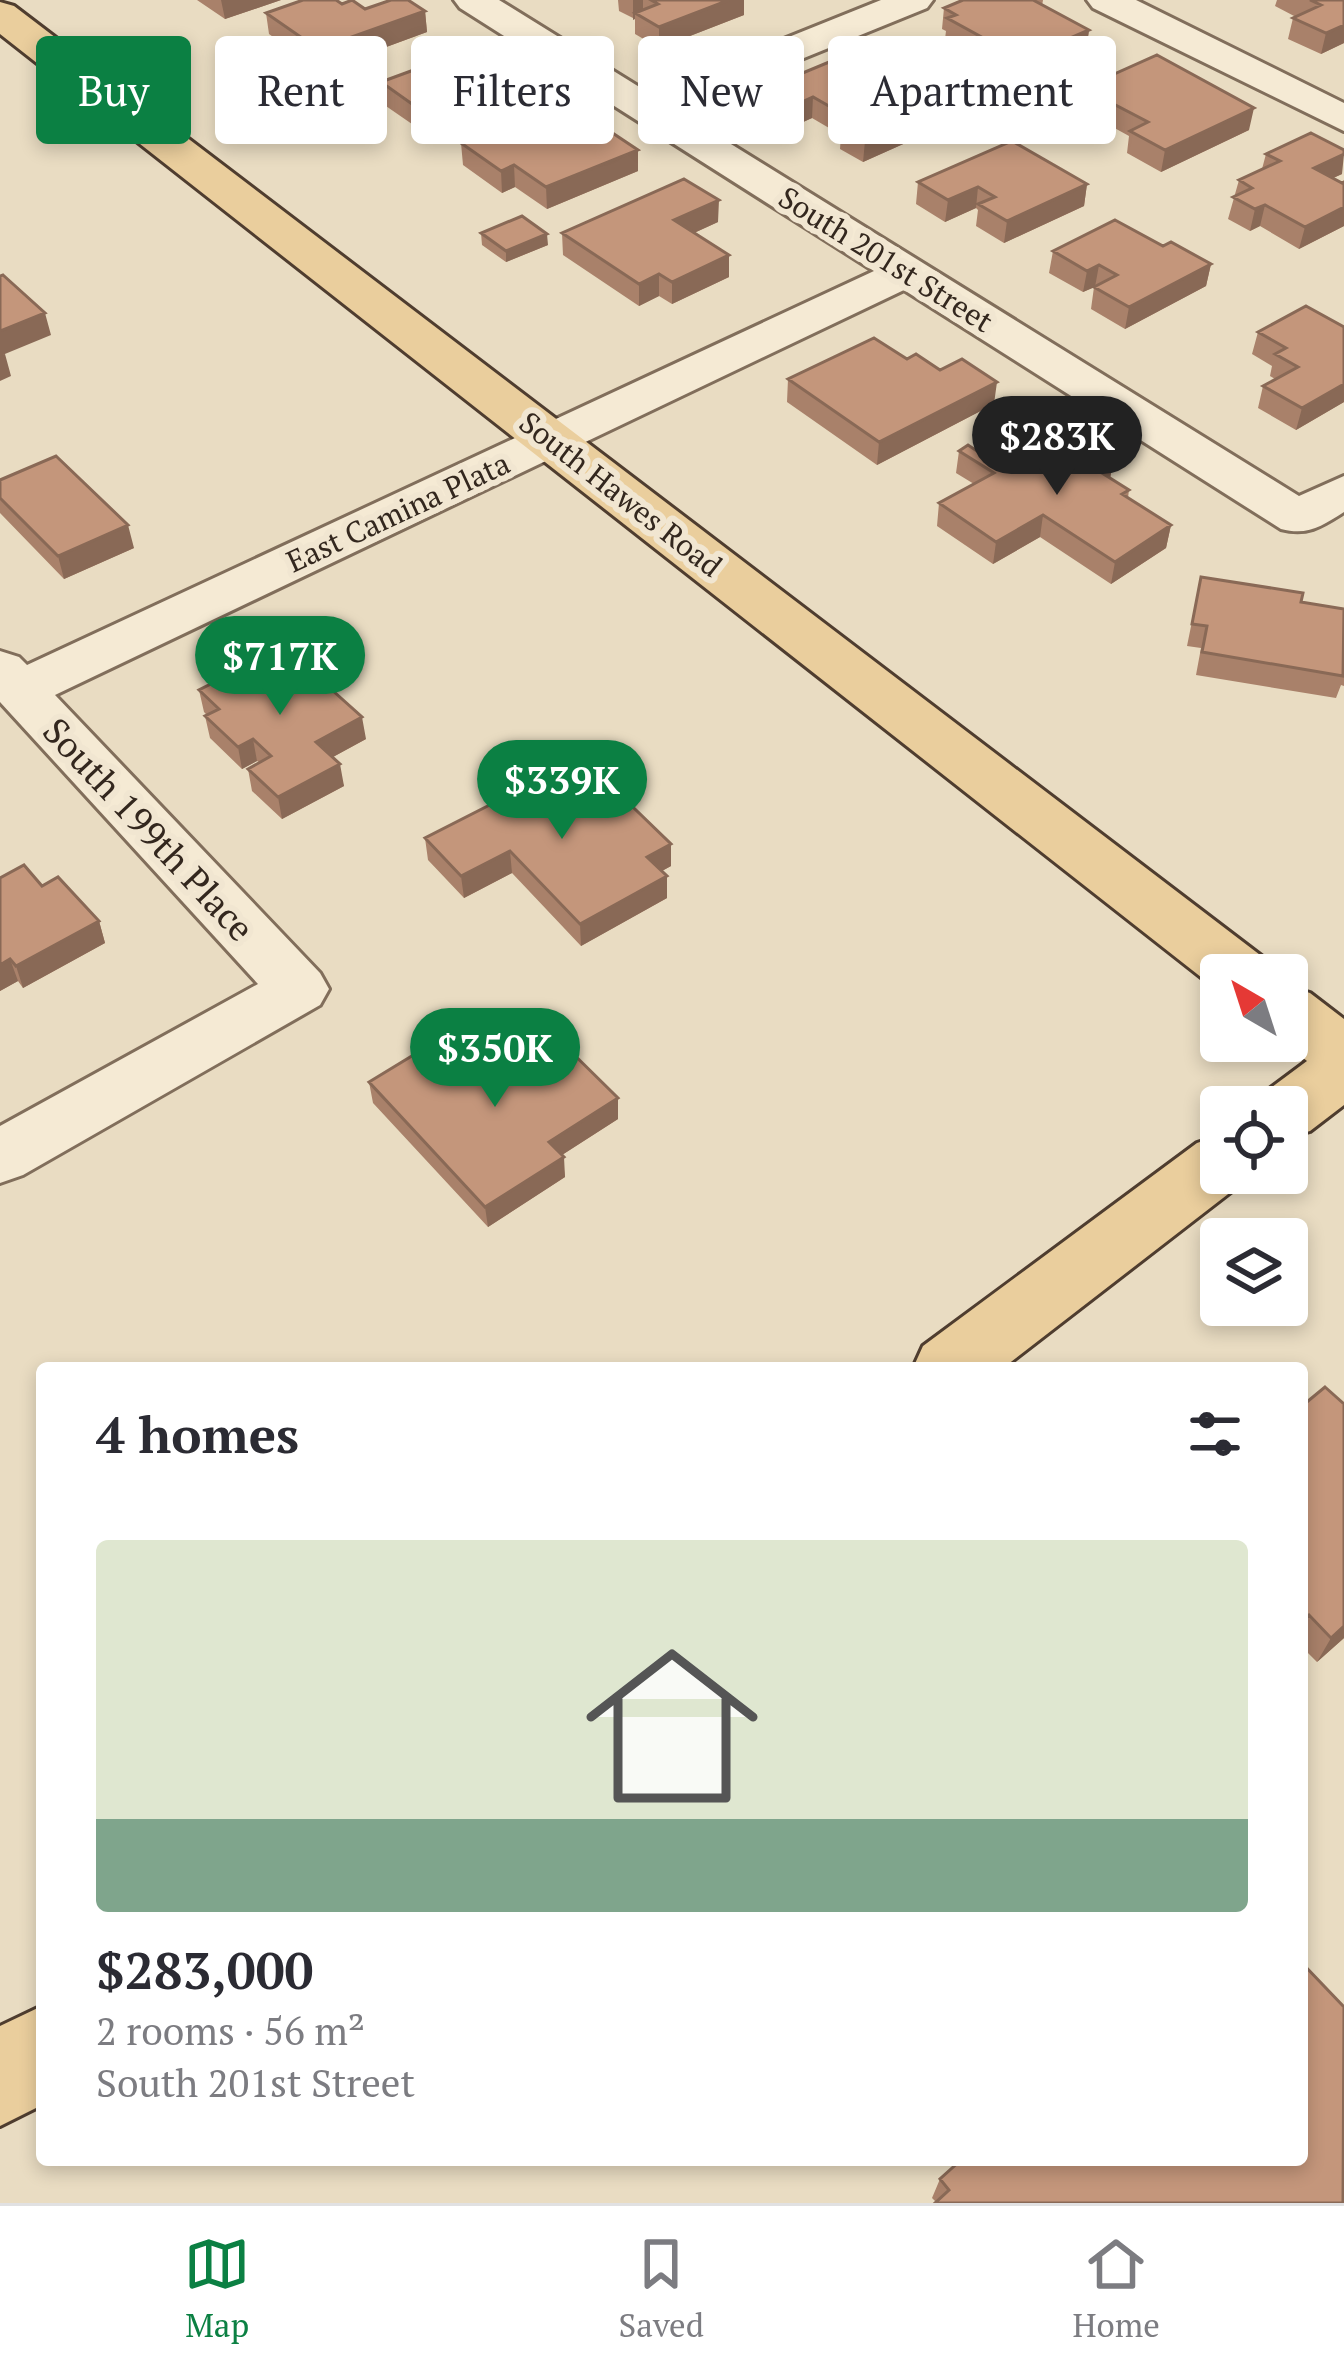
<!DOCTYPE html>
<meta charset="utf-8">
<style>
body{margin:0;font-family:"PT Serif",serif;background:#f7f7f7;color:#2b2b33;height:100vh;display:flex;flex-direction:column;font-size:45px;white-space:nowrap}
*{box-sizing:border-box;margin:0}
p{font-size:39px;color:#7c7c81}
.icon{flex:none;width:66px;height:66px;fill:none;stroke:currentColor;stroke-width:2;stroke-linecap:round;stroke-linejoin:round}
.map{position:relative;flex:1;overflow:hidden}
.panel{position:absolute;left:36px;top:1362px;width:1272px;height:804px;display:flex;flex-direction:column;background:#fff;border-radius:12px;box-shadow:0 6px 18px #0003}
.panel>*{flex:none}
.top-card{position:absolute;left:36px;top:36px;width:1272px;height:108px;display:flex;gap:24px}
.needle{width:78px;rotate:321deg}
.buttons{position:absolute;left:1200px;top:954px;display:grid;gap:24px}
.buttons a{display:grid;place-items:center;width:108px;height:108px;border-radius:12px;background:#fff;box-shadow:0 6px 18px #0003;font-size:60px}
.price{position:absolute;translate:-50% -102px;padding:0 27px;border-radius:42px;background:#0b8043;color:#fff;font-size:39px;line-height:78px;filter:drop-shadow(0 3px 6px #0008)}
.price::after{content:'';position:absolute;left:50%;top:72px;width:36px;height:27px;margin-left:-18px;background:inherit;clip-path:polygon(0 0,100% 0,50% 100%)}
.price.current{background:#222;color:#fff}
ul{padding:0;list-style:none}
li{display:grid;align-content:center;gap:24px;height:636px;padding:0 60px}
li+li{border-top:3px solid #e1e1e2}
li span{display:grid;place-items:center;height:372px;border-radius:12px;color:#555}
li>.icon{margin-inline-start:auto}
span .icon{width:216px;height:216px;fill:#fffc;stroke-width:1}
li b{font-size:51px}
h2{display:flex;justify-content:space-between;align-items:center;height:144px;padding:0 60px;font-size:51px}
.chip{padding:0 42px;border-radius:12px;background:#fff;box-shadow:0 6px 18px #0003;font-size:42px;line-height:108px}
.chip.current{background:#0b8043;color:#fff}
.tabs{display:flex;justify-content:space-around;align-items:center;height:168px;border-top:3px solid #e1e1e2;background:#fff;font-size:33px;color:#7c7c81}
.tabs a{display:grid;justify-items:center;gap:6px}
.tabs .current{color:#0b8043}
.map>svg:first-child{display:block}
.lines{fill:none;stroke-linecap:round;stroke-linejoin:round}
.minor-casing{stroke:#816e5b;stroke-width:6}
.major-casing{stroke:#4f3d2f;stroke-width:6}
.minor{fill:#f5ead4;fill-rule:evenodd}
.major{fill:#eace9d;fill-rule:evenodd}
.wall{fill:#a9816a}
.shaded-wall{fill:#896956}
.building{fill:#c4967b;stroke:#896956;stroke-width:3}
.labels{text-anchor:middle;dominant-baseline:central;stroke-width:12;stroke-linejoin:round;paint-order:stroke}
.far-street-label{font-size:30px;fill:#33271e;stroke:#f1e6d1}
.street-label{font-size:36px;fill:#33271e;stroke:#f1e6d1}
</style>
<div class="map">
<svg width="1344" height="2203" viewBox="0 0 1344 2203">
<rect width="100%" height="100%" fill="#e9dcc2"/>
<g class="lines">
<defs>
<path id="minor" d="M454 0H499L649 93 881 0H933L927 8 676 110 1299 496 1344 476V512C1322 526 1308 536 1281 529L904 290 55 695 320 973 329 989 320 1005 23 1175 0 1183V1126L258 984 0 702V651L19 657 27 665 874 271 460 8Z
M1087 0H1136L1344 103V131L1093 8Z"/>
<path id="major" d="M0 2 14 6 1264 958 1273 975H1221L1220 992 0 34Z
M1287 986 1310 993 1344 1019V1105L1310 1131 1287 1138V1107H1256L1264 1093 1307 1061 1282 1041H1287Z
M1221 1135V1173H1249L1245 1181 1003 1368H913L923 1346 1197 1143Z
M42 2006V2105L0 2126V2026Z"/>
</defs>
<use href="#minor" class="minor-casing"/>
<use href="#major" class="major-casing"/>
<use href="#minor" class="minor"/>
<use href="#major" class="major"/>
</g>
<path class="wall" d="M197 0H281L225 19Z
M618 0H744V15L659 48 635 34V19L619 11Z
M963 0H1043L1042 6 1089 30 1086 51 1030 75 1017 68 1006 73 945 39 946 31 942 29 944 8Z
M1277 0H1344V43L1321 54 1288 39 1293 18 1296 17 1275 6Z
M342 4 365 9 425 11 427 32 321 71 269 34 266 13Z
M846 55 939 128 863 162 840 149 841 135 812 118 792 127 764 111V89Z
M381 82 505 83 494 87 505 95 506 116 438 142 383 104Z
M1083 88 1249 130 1161 172 1127 153 1129 136 1080 109Z
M1004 104 1065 119 1033 132 1003 115Z
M559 131 638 171 547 209 515 187 502 193 463 165 461 143Z
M1266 154 1342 174 1333 178 1342 183 1344 182V226L1299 249 1260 226 1250 231 1228 219 1239 180 1262 169Z
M918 182 1087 184 1084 206 1004 243 976 226 978 210 976 208 945 222 916 204Z
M718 222 694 233 729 255V277L672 304 659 296 639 306 563 255 562 233Z
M481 233 548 245 506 262 482 245Z
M1163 246 1211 264 1206 286 1125 329 1091 309 1094 287 1083 292 1049 273 1053 251Z
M1344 327V402L1296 430 1258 408 1263 386 1275 379 1270 376 1272 366 1252 354 1258 332Z
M907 359 940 370 994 404 877 465 787 402 788 379Z
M959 451 1004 469 1114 456 1110 478 1129 490 1128 498 1171 525 1166 548 1111 584 1040 537 993 564 937 526 939 503 974 484 956 473Z
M0 480 134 548 64 579 0 513Z
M1201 577 1301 602 1344 609V686L1341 685 1336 698 1196 675 1201 648 1187 646Z
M199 690 366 739 333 757 344 786 282 819 252 791 248 769 259 762 257 761 242 769 210 738 205 716 207 715 204 712Z
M425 838 671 866 662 871 667 898 581 946 512 873 464 898 428 860Z
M0 878 42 886 99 921 105 943 23 988 18 981 0 991Z
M509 1061 618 1119 562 1155 565 1177 488 1227 373 1103 369 1082 452 1068Z
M1344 1404V1638L1317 1662 1302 1647V1406Z
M1302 2160 936 2202 932 2198 940 2179Z"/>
<path class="shaded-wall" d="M221 0H281L225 19Z
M633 0H643V16L635 13V19L633 20Z
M729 0H744V15L659 48V27Z
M425 11 427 32 321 71 318 49Z
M1344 25V43L1321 54 1326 33Z
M1089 30 1086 51 1030 75 1033 54Z
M1019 47 1017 68 1006 73 1009 52Z
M504 62 505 83 462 100 460 78Z
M505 95 506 116 438 142 436 121Z
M813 97 812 118 792 127 793 106Z
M941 107 939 128 863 162 865 141Z
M1066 108 1065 119 1033 132 1035 121Z
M1254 108 1249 130 1161 172 1165 150Z
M638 150V171L547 209 546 187Z
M1344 154 1342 174 1309 189 1314 168Z
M514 165 515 187 502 193 501 171Z
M1087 184 1084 206 1004 243 1007 221Z
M978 187 976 208 945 222 948 200Z
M719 200 718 222 674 242V220Z
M1265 205 1260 226 1250 231 1255 209Z
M1344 207V226L1299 249 1305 227Z
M547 234 548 245 506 262V251Z
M729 255V277L672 304V282Z
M1211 264 1206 286 1125 329 1129 307Z
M1099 265 1095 287 1083 292 1087 271Z
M659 274V296L639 306V284Z
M45 313 51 335 0 356V331Z
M5 354 11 376 0 381V356Z
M997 382 994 404 877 465 879 442Z
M1344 384V402L1296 430 1302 408Z
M1114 456 1110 479 1094 468Z
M1043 515 1040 537 993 564 996 542Z
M128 525 134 548 64 579 58 556Z
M1171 525 1166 548 1111 584 1115 562Z
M362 717 366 739 320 764 316 742Z
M253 739 257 761 242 769 238 747Z
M340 764 344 786 282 819 278 797Z
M671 844V866L647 879V857Z
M510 851 512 873 464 898 461 876Z
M667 876V898L581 946 580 924Z
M99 921 105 943 23 988 16 966Z
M10 959 18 981 0 991V965Z
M618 1098V1119L551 1162 549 1142Z
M564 1157 565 1177 488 1227 485 1207Z
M1344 1626V1638L1317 1662 1331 1638Z"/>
<path class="building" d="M303 0H336L342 4 352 0 365 9 391 0H408L425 11 318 49 266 13Z
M651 0H729L659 27 635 13 658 4Z
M963 0H1033L1089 30 1033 54 1019 47 1009 52 947 18 956 15 944 8Z
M1310 0H1344V25L1326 33 1293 18 1321 5Z
M479 46 504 62 460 78 472 87 486 82 505 95 436 121 381 82Z
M846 55 941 107 865 141 842 127 855 121 813 97 793 106 764 89Z
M1157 55 1254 108 1165 150 1130 131 1148 122 1083 88Z
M1035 90 1066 108 1035 121 1004 104Z
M541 119 559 131 570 127 588 139 608 130 638 150 546 187 514 165 501 171 461 143Z
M1311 133 1344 150V154L1314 168 1342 183 1344 182V207L1305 227 1265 205 1255 209 1233 197 1252 188 1239 180 1280 161 1266 154Z
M1012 141 1087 184 1007 221 978 204 995 197 978 187 948 200 918 182Z
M684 179 719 200 674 220 729 255 672 282 659 274 639 284 562 233Z
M522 216 547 234 506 251 481 233Z
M1115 220 1163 246 1171 242 1211 264 1129 307 1094 287 1117 275 1099 265 1087 271 1053 251Z
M3 275 45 313 0 331V276Z
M1306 306 1344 327V384L1302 408 1263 386 1298 367 1275 354 1286 348 1258 332Z
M874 338 907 359 916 354 940 370 962 359 997 382 879 442 788 379Z
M1073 431 1114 456 1094 468 1129 490 1122 494 1171 525 1115 562 1043 515 996 542 939 503 994 473 959 451 968 445 1004 469Z
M56 456 128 525 58 556 0 498V480Z
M1201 577 1303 593 1301 602 1344 609 1343 676 1202 652 1207 626 1192 624Z
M284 647 362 717 316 742 340 764 278 797 248 769 271 756 253 739 238 747 205 716 219 709 199 690Z
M570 764 595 789 608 783 671 844 647 857 667 876 580 924 510 851 461 876 425 838Z
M24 865 42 886 58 877 99 921 16 966 10 959 0 965V878Z
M553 1034 618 1098 549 1142 564 1157 485 1207 369 1082 430 1045 452 1068 492 1044 509 1061Z
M1325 1387 1344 1404V1626L1331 1638 1309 1615 1302 1621V1406Z
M1302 1963 1344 2007 1343 2203H935L949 2190 940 2179 961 2160H1302Z"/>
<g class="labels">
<g class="far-street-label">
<text transform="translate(886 259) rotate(32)">South 201st Street</text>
<text transform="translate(621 494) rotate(38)">South Hawes Road</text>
<text transform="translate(398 512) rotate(-25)">East Camina Plata</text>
</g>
<g class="street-label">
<text transform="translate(149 829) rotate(47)">South 199th Place</text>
</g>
</g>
</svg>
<div class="buttons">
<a><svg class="needle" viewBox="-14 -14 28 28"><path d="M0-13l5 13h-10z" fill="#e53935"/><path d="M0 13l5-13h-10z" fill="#7c7c81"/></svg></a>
<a><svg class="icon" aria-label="locate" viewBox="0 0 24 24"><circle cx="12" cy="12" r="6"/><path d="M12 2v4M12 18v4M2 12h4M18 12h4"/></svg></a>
<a><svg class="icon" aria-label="layers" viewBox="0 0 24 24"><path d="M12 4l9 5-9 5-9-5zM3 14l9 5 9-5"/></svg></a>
</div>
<b class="price current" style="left:1057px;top:498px">$283K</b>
<b class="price" style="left:280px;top:718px">$717K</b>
<b class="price" style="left:562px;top:842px">$339K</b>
<b class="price" style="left:495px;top:1110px">$350K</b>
<div class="top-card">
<a class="chip current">Buy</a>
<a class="chip">Rent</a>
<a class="chip">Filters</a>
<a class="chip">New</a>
<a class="chip">Apartment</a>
</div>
<section class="panel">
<h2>4 homes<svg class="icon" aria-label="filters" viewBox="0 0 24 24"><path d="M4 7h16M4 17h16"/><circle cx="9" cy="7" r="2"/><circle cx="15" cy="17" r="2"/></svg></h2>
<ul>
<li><span style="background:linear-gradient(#dfe7d0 75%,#7fa58c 0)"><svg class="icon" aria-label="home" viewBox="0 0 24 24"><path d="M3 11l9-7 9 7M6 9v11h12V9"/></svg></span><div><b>$283,000</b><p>2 rooms · 56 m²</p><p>South 201st Street</p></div></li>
</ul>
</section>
</div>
<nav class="tabs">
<a class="current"><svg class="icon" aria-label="map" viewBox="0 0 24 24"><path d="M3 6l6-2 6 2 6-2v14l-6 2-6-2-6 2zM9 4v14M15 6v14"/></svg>Map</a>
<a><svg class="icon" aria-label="saved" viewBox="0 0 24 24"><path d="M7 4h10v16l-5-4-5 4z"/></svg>Saved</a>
<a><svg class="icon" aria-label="home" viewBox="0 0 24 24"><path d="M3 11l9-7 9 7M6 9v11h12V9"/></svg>Home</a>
</nav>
